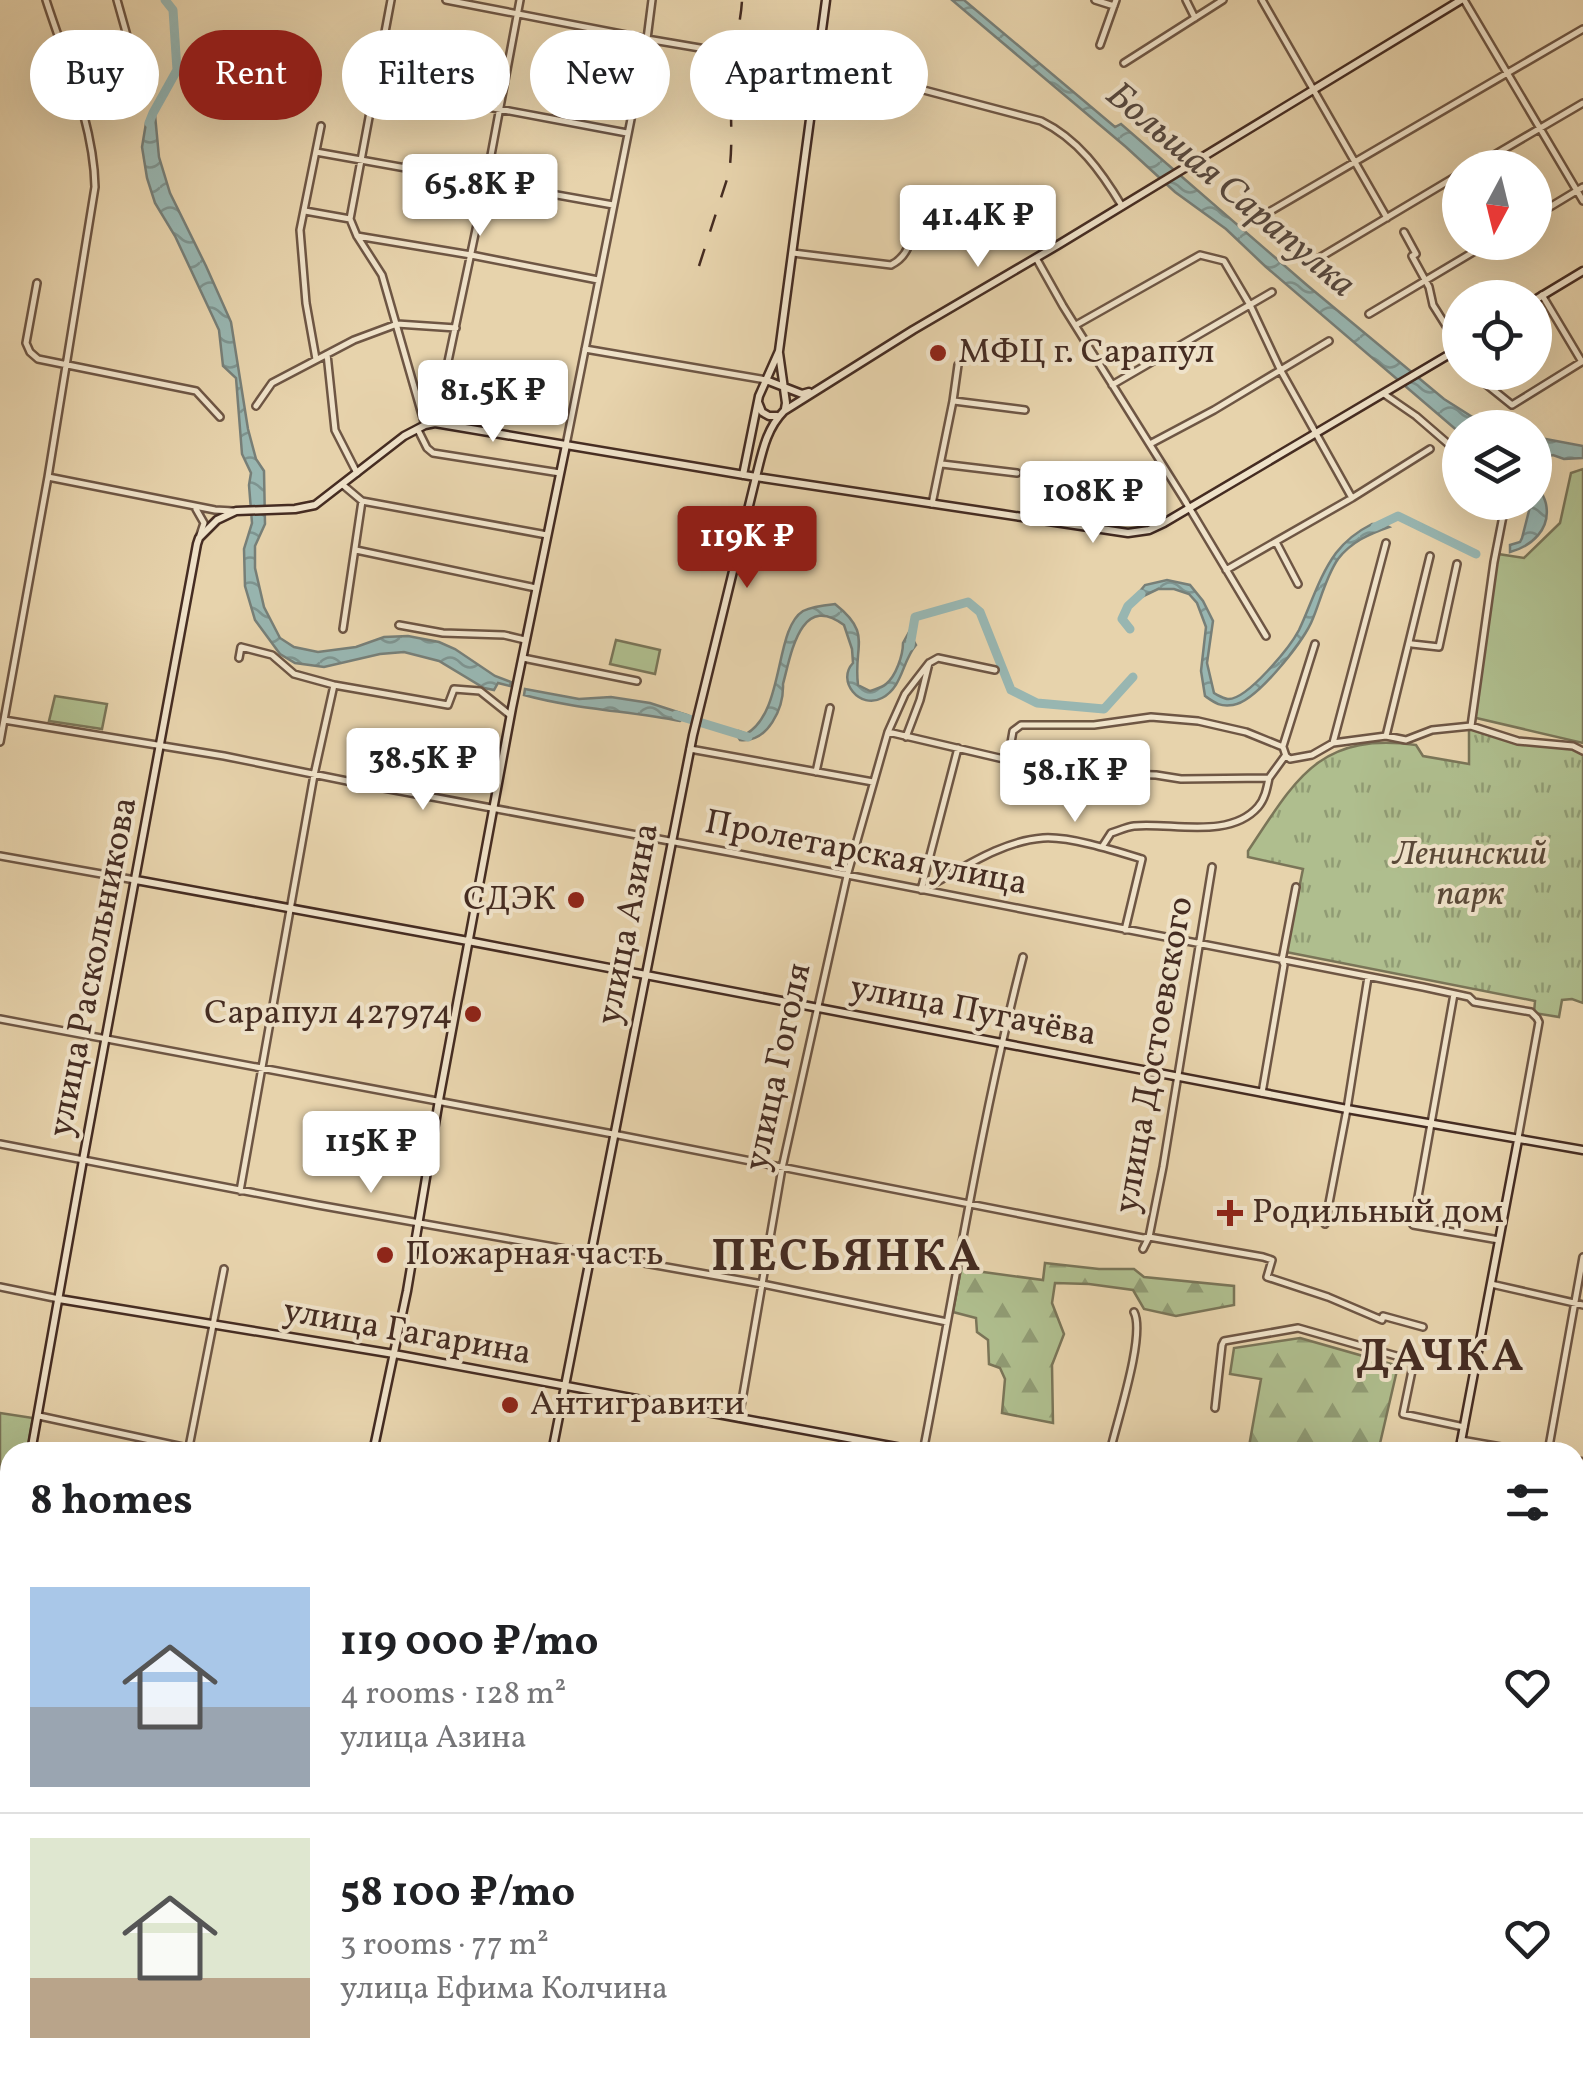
<!DOCTYPE html>
<meta charset="utf-8">
<style>
body{margin:0;font-family:Vollkorn,serif;background:#f2f2f2;color:#202124;height:100vh;display:flex;flex-direction:column;font-size:38px;white-space:nowrap}
*{box-sizing:border-box;margin:0}
p{font-size:32px;color:#757577}
.icon{flex:none;width:55px;height:55px;fill:none;stroke:currentColor;stroke-width:2;stroke-linecap:round;stroke-linejoin:round}
.map{position:relative;flex:1;overflow:hidden}
.details{position:absolute;left:0px;top:1442px;width:1585px;height:642px;display:flex;flex-direction:column;background:#fff;border-radius:30px 30px 0 0;box-shadow:0 10px 40px #0002}
.details>*{flex:none}
.hud{position:absolute;left:30px;top:30px;width:1000px;height:90px;display:flex;gap:20px}
.needle{width:65px;rotate:187deg}
.fabs{position:absolute;left:1442px;top:150px;display:grid;gap:20px}
.fabs a{display:grid;place-items:center;width:110px;height:110px;border-radius:50%;background:#fff;box-shadow:0 10px 40px #0002;font-size:50px}
.price{position:absolute;translate:-50% -85px;padding:0 22px;border-radius:10px;background:#fff;color:#222;font-size:32px;line-height:65px;filter:drop-shadow(0 2px 5px #0008)}
.price::after{content:'';position:absolute;left:50%;top:60px;width:30px;height:22px;margin-left:-15px;background:inherit;clip-path:polygon(0 0,100% 0,50% 100%)}
.price.on{background:#8f2418;color:#fff}
ul{padding:0;list-style:none}
li{display:flex;align-items:center;gap:30px;height:250px;padding:0 30px}
li+li{border-top:2px solid #e0e0e0}
li span{display:grid;place-items:center;flex:none;width:280px;height:200px;border-radius:0px;color:#555}
li>.icon{margin-inline-start:auto}
span .icon{width:120px;height:120px;fill:#fffc;stroke-width:1}
li b{font-size:42px}
h2{display:flex;justify-content:space-between;align-items:center;height:120px;padding:0 30px;font-size:42px}
.pill{padding:0 35px;border-radius:45px;background:#fff;box-shadow:0 10px 40px #0002;font-size:35px;line-height:90px}
.pill.on{background:#8f2418;color:#fff}
.map>svg:first-child{display:block}
.green{fill:#afbe8e;stroke:#7a7558;stroke-width:2.5}
.forest{fill:url(#forest-firs);stroke:#7a7558;stroke-width:2.5}
.park{fill:url(#park-tufts);stroke:#7a7558;stroke-width:2.5}
.water{fill:url(#water-waves);stroke:#777f78;stroke-width:2.5}
.lines{fill:none;stroke-linecap:round;stroke-linejoin:round}
.river{stroke:#98b6b1;stroke-width:9}
.street-casing{stroke:#6e5644;stroke-width:10}
.secondary-casing{stroke:#452c22;stroke-width:11}
.street{stroke:#efe2c9;stroke-width:5}
.secondary{stroke:#efe2c9;stroke-width:6}
.rail{stroke:#452c22;stroke-width:2.5;stroke-dasharray:18 18;stroke-linecap:butt}
.poi-dot{fill:#8f2418;stroke:#efe2c9;stroke-width:4}
.labels{text-anchor:middle;dominant-baseline:central;stroke-width:8;stroke-linejoin:round;paint-order:stroke}
.poi-label{font-size:35px;fill:#452c22;stroke:#efe2c9;text-anchor:start}
.street-label{font-size:35px;fill:#452c22;stroke:#efe2c9}
.park-label{font-size:35px;font-style:italic;fill:#5a4938;stroke:#efe2c9}
.water-label{font-size:38px;font-style:italic;fill:#56483f;stroke:#efe2c9}
.district-label{font-size:45px;font-weight:bold;letter-spacing:2.5px;fill:#452c22;stroke:#efe2c9}
</style>
<div class="map">
<svg width="1583" height="2083" viewBox="0 0 1583 2083">
<defs>
<pattern id="forest-firs" width="22" height="20" patternUnits="userSpaceOnUse" patternTransform="scale(2.5)"><rect width="22" height="20" fill="#afbe8e"/><path d="M5 1l3.5 6h-7zM16 11l3.5 6h-7z" fill="#909b74"/></pattern>
<pattern id="park-tufts" width="24" height="20" patternUnits="userSpaceOnUse" patternTransform="scale(2.5)"><rect width="24" height="20" fill="#afbe8e"/><path d="M3 7l-1-3M5 7V3M7 7l1-3M15 17l-1-3M17 17v-4M19 17l1-3" fill="none" stroke="#909b74"/></pattern>
<pattern id="water-waves" width="16" height="10" patternUnits="userSpaceOnUse" patternTransform="scale(2.5)"><rect width="16" height="10" fill="#98b6b1"/><path d="M0 5q4-4 8 0t8 0" fill="none" stroke="#7e9490"/></pattern>
</defs>
<rect width="100%" height="100%" fill="#e7d3ac"/>
<filter id="stains"><feTurbulence type="fractalNoise" baseFrequency=".002" numOctaves="4"/><feColorMatrix values="0 0 0 0 .2 0 0 0 0 .09 0 0 0 0 .02 0 0 0 .5 -.17"/></filter>
<radialGradient id="worn" r=".72"><stop offset=".6" stop-color="#630" stop-opacity="0"/><stop offset="1" stop-color="#630" stop-opacity=".3"/></radialGradient>
<path class="green" d="M1583 469V743L1472 717 1498 554 1524 558 1560 523 1571 473Z
M616 640 660 650 655 674 610 664Z
M55 696 107 704 102 729 49 721Z
M0 1413 33 1418 27 1452H10V1500L0 1498Z"/>
<path class="forest" d="M1045 1263 1099 1269H1134L1144 1277 1234 1286V1305L1176 1316 1144 1309 1133 1290 1089 1284 1055 1283 1052 1303 1064 1334 1052 1365 1053 1423 1002 1413 1005 1379 1000 1368 989 1364 988 1340 977 1332 976 1318 953 1312 961 1269 1043 1280Z
M1300 1338 1398 1366 1378 1452H1248L1261 1379 1230 1374 1234 1348Z
M1575 1978 1583 1979V2083H1548L1551 2075H1575Z"/>
<path class="park" d="M1469 727 1510 741 1570 746 1583 755V1003L1572 999 1562 1000 1559 1017 1534 1013 1535 1001 1286 952 1303 869 1248 857V851C1296 779 1319 732 1416 745L1423 756 1469 764Z"/>
<path class="water" d="M952 0H964L1115 127 1121 124 1308 286 1444 399 1488 427 1460 428V433L1266 267 1226 229 1175 192 1126 147Z
M151 112 155 115 159 157 170 193 206 266 231 322 248 429 256 459 264 471 265 524 255 546V568L264 607 280 638 294 647 318 652 356 647 384 637 408 636 439 642 455 649 495 676 511 682 510 686 498 683 494 690 484 688 439 661 404 652 380 654 324 667 295 663 280 654 255 620 245 586 244 549 252 523 249 485 251 473 242 454 236 378 223 366 219 330 175 236 155 203 147 178 142 147 146 123Z
M1535 437 1583 446V458L1564 459 1553 455 1542 458C1539 463 1537 467 1536 473 1535 485 1544 494 1546 504 1551 529 1532 546 1510 552V545L1520 542 1522 538 1531 503 1535 502Z
M1372 524H1383L1389 527C1369 534 1351 542 1338 559 1325 578 1320 603 1311 623 1301 644 1256 702 1233 705 1220 707 1215 703 1205 696L1201 671 1206 627 1197 603 1189 594 1174 589H1158L1131 602 1145 585 1167 580 1190 585 1203 601 1213 621 1207 663 1214 693C1217 695 1225 699 1228 699 1247 700 1290 647 1299 630 1311 605 1319 576 1336 553 1346 540 1358 531 1372 524Z
M835 604C873 634 853 645 858 685L870 691C875 689 882 688 886 684 896 676 903 655 903 643L909 632 916 645C902 661 903 687 882 698 860 710 836 681 853 663L852 649 844 625C800 592 791 655 783 684 784 708 768 743 740 740L737 735 739 731 746 734C785 712 774 629 803 611 813 606 825 605 835 604Z
M525 689 579 699 611 697 650 703 687 715 680 721C628 711 575 709 524 695Z"/>
<g class="lines">
<path class="river" d="M149 123 153 113 177 70 173 10 165 0
M1375 527 1398 516 1476 554
M1130 629 1122 619 1128 606 1141 594
M910 646 915 617 968 602 980 612 1011 690 1037 703 1104 709 1133 677
M676 715 748 737
M0 1762 10 1765
M750 2075 755 2083"/>
<defs>
<path id="street" d="M446 0 647 39 882 79 1041 121C1078 139 1101 171 1122 206
M1095 0 1114 6
M1186 0 1195 18
M1262 0 1387 218
M1464 0 1583 201
M1100 45 1116 0
M1124 63 1223 0
M376 86 627 133
M74 87 135 64 117 0
M316 152 613 205
M1472 168 1583 103
M305 211 350 219
M1535 216 1583 187
M350 219 391 0
M350 219 357 236 382 275 425 425
M1257 219 1583 29
M1404 232 1416 254 1412 256 1429 287 1433 305 1460 348
M357 236 471 255 598 280
M793 253 891 265C909 256 912 239 912 221
M1036 258 1063 306 1184 499 1266 636
M1309 264 1460 174
M37 283 26 343 30 352 38 359 196 391 220 417
M1542 295 1582 362
M1369 314 1490 242
M1076 325 1200 255 1224 261 1250 305 1281 371 1352 498
M585 349 766 380
M327 354 335 430 357 473
M316 359 306 303 300 230 321 126
M1471 372 1512 405 1583 361
M1112 385 1272 292
M1384 394 1416 416 1460 454
M954 401 1025 410
M256 406 272 383 354 340 397 324 456 328
M435 423 486 182 520 0
M418 430 427 448 433 453 560 473
M1150 444 1214 410 1329 341
M566 445 647 39 652 0
M942 464 1017 473
M48 477 215 510 233 511
M343 485 362 501 547 535
M932 504 953 401 958 365
M196 509 204 523 200 535
M1276 542 1298 584
M356 550 536 588
M1226 570 1352 498 1430 449
M399 625 443 633 504 635 525 640
M343 629 362 501
M1412 644 1439 647 1457 564
M239 658 241 647 272 655 294 674 334 685 448 705 454 689 480 691 510 715
M523 658 637 681
M4 720 224 756 362 784 734 853 1423 987 1469 997 1474 1002 1531 1012 1537 1018 1539 1022 1518 1138
M1471 726 1494 562 1503 516 1502 502
M888 732 1008 760 1013 731 1021 725H1094L1151 717 1198 721 1246 732 1283 747 1286 756 1290 759 1312 755 1333 743 1386 736 1406 740 1432 730 1471 726 1518 741 1573 746 1583 751
M1386 736 1430 556
M906 737 920 700 929 663 938 658 995 670
M0 742 48 477 95 187C94 125 65 59 46 0
M1333 743 1386 543
M1283 746 1315 644
M690 749 873 782
M1008 760 1055 771 1086 773 1156 775 1181 779 1269 778C1267 788 1265 799 1258 807 1229 840 1170 822 1134 826 1126 827 1118 831 1111 833L1102 847
M816 772 830 708
M1269 778 1285 756
M0 856 135 880
M921 890 958 748
M922 890C959 871 1000 841 1043 838 1069 836 1116 851 1142 859L1125 930
M1454 994 1413 1225 1499 1240
M0 1019 613 1134 1143 1238 1149 1237 1263 1257 1272 1260 1267 1277 1328 1297 1382 1320 1383 1316 1423 1327
M1262 1093 1284 965 1282 960 1296 887
M0 1144 318 1205 762 1284 947 1322
M240 1191 314 775 334 685
M1325 1224 1347 1109 1368 977
M1143 1249 1149 1237 1163 1167 1212 867
M1491 1284 1583 1305
M0 1287 59 1299
M1215 1408 1222 1345 1224 1341 1298 1328 1414 1361 1403 1414 1464 1427
M39 1416 206 1452
M739 1418 782 1168 847 876 888 732 905 694 929 663
M1461 1440 1530 1452
M188 1452 224 1269
M923 1452C955 1287 981 1120 1023 957
M1110 1452C1116 1424 1146 1335 1134 1312
M1548 1452 1583 1257
M1575 1460 1583 1462
M0 1799 10 1801
M0 1864H10
M308 2075 309 2083
M452 2075 473 2083
M1174 2075 1219 2083
M70 2083 71 2075
M181 2083 198 2075
M977 2083 979 2075
M1153 2083 1154 2075
M1340 2083 1341 2075
M1431 2083 1433 2075
M1513 2083 1514 2075"/>
<path id="secondary" d="M1535 300 1583 271
M779 353 786 403 785 409
M766 380 802 394 809 392
M758 402 762 412 769 416H777
M743 475 759 396 779 351 826 0
M136 880 468 941 1347 1109 1583 1150
M59 1299 394 1354 923 1452
M31 1452 83 1160 197 544 199 538 217 520 236 511 295 509 315 505 404 436 425 425 435 423 756 477 1128 533 1149 530 1164 523 1460 348
M373 1452 407 1291 439 1100 512 708 566 445
M552 1452 693 735 756 477C762 453 766 429 784 411L913 330 1058 245 1461 0
M1459 1452 1518 1140
M1575 1575 1583 1576
M0 1618 10 1564
M0 1685 10 1687
M1575 1803 1583 1772
M1575 1821 1583 1822
M623 2083 625 2075"/>
</defs>
<use href="#street" class="street-casing"/>
<use href="#secondary" class="secondary-casing"/>
<use href="#street" class="street"/>
<use href="#secondary" class="secondary"/>
<path class="rail" d="M699 266 729 173C734 139 729 104 731 70 733 46 741 24 742 0"/>
</g>
<g class="poi-dot">
<circle cx="938" cy="353" r="10"/>
<circle cx="576" cy="900" r="10"/>
<circle cx="473" cy="1014" r="10"/>
<path d="M1225 1198h10v10h10v10h-10v10h-10v-10h-10v-10h10z"/>
<circle cx="385" cy="1255" r="10"/>
<circle cx="510" cy="1405" r="10"/>
</g>
<g class="labels">
<g class="poi-label">
<text x="958" y="353">МФЦ г. Сарапул</text>
<text x="556" y="900" text-anchor="end">СДЭК</text>
<text x="453" y="1014" text-anchor="end">Сарапул 427974</text>
<text x="1252" y="1213">Родильный дом</text>
<text x="405" y="1255">Пожарная часть</text>
<text x="530" y="1405">Антигравити</text>
</g>
<g class="street-label">
<text transform="translate(866 854) rotate(11)">Пролетарская улица</text>
<text transform="translate(629 924) rotate(-79)">улица Азина</text>
<text transform="translate(94 967) rotate(-79)">улица Раскольникова</text>
<text transform="translate(973 1012) rotate(11)">улица Пугачёва</text>
<text transform="translate(1155 1055) rotate(-80)">улица Достоевского</text>
<text transform="translate(779 1067) rotate(-78)">улица Гоголя</text>
<text transform="translate(407 1333) rotate(10)">улица Гагарина</text>
</g>
<g class="park-label">
<text x="1470" y="855">Ленинский<tspan x="1470" dy="40">парк</tspan></text>
</g>
<g class="water-label">
<text transform="translate(1230 191) rotate(40)">Большая Сарапулка</text>
</g>
<g class="district-label">
<text x="847" y="1258">ПЕСЬЯНКА</text>
<text x="1441" y="1358">ДАЧКА</text>
</g>
</g>
<rect width="100%" height="100%" filter="url(#stains)"/>
<rect width="100%" height="100%" fill="url(#worn)"/>
</svg>
<div class="fabs">
<a><svg class="needle" viewBox="-14 -14 28 28"><path d="M0-13l5 13h-10z" fill="#e53935"/><path d="M0 13l5-13h-10z" fill="#757577"/></svg></a>
<a><svg class="icon" aria-label="locate" viewBox="0 0 24 24"><circle cx="12" cy="12" r="6"/><path d="M12 2v4M12 18v4M2 12h4M18 12h4"/></svg></a>
<a><svg class="icon" aria-label="layers" viewBox="0 0 24 24"><path d="M12 4l9 5-9 5-9-5zM3 14l9 5 9-5"/></svg></a>
</div>
<b class="price" style="left:480px;top:239px">65.8K ₽</b>
<b class="price" style="left:978px;top:270px">41.4K ₽</b>
<b class="price" style="left:493px;top:445px">81.5K ₽</b>
<b class="price" style="left:1093px;top:546px">108K ₽</b>
<b class="price on" style="left:747px;top:591px">119K ₽</b>
<b class="price" style="left:423px;top:813px">38.5K ₽</b>
<b class="price" style="left:1075px;top:825px">58.1K ₽</b>
<b class="price" style="left:371px;top:1196px">115K ₽</b>
<div class="hud">
<a class="pill">Buy</a>
<a class="pill on">Rent</a>
<a class="pill">Filters</a>
<a class="pill">New</a>
<a class="pill">Apartment</a>
</div>
<section class="details">
<h2>8 homes<svg class="icon" aria-label="filters" viewBox="0 0 24 24"><path d="M4 7h16M4 17h16"/><circle cx="9" cy="7" r="2"/><circle cx="15" cy="17" r="2"/></svg></h2>
<ul>
<li><span style="background:linear-gradient(#a9c7e8 60%,#9aa5b1 0)"><svg class="icon" aria-label="home" viewBox="0 0 24 24"><path d="M3 11l9-7 9 7M6 9v11h12V9"/></svg></span><div><b>119 000 ₽/mo</b><p>4 rooms · 128 m²</p><p>улица Азина</p></div><svg class="icon" aria-label="heart" viewBox="0 0 24 24"><path d="M12 20l-8-8c-3-5 5-10 8-4 3-6 11-1 8 4z"/></svg></li>
<li><span style="background:linear-gradient(#dfe7d0 70%,#b9a48a 0)"><svg class="icon" aria-label="home" viewBox="0 0 24 24"><path d="M3 11l9-7 9 7M6 9v11h12V9"/></svg></span><div><b>58 100 ₽/mo</b><p>3 rooms · 77 m²</p><p>улица Ефима Колчина</p></div><svg class="icon" aria-label="heart" viewBox="0 0 24 24"><path d="M12 20l-8-8c-3-5 5-10 8-4 3-6 11-1 8 4z"/></svg></li>
</ul>
</section>
</div>
